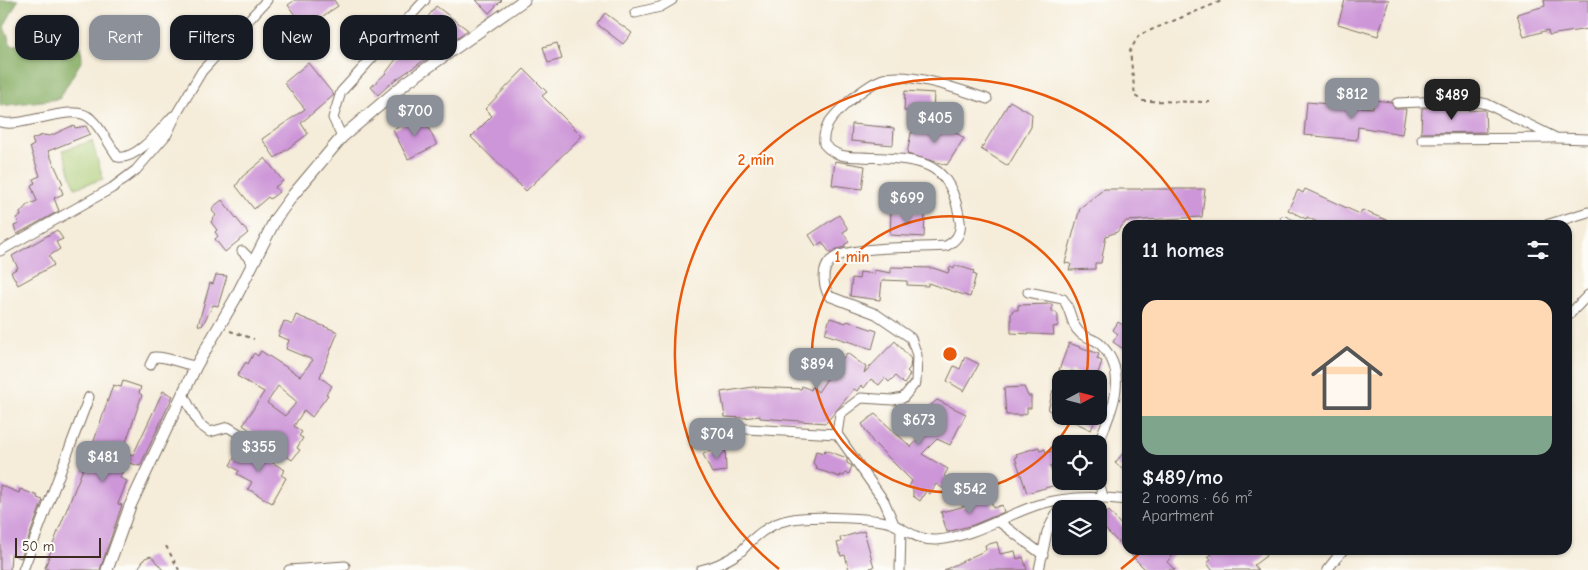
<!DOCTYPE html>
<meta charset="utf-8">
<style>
body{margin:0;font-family:"Comic Neue",sans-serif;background:#242831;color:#f1f3f6;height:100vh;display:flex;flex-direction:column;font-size:19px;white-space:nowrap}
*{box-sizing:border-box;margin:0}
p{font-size:16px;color:#9ea1a6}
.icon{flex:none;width:28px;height:28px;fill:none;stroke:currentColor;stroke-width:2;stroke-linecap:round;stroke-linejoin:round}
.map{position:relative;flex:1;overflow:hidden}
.details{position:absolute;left:1122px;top:220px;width:450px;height:335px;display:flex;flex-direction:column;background:#171b24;border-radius:15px;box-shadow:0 1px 4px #0004}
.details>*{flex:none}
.hud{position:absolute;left:15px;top:15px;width:475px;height:45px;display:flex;gap:10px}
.needle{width:32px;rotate:83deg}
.tools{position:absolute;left:1052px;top:370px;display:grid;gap:10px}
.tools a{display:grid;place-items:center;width:55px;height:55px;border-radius:10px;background:#171b24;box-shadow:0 1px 4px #0004;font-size:25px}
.scale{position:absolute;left:15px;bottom:12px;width:86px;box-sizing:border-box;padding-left:5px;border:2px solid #3b2a1e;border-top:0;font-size:14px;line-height:18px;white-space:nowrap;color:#3b2a1e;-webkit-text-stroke:4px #fdfcf7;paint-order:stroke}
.price{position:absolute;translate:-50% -42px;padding:0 11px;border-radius:10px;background:#8c9099;color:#fff;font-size:16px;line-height:32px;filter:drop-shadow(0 1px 2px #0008)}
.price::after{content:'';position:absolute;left:50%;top:30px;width:15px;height:11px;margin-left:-8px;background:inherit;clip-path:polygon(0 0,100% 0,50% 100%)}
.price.current{background:#222;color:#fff}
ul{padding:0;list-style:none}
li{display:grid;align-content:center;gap:10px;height:265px;padding:0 20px}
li+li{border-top:1px solid #363941}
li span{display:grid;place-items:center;height:155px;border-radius:15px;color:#555}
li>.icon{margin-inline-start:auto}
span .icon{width:90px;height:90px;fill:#fffc;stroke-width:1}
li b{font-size:21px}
h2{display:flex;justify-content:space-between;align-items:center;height:60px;padding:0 20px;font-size:21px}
.pill{padding:0 18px;border-radius:15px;background:#171b24;box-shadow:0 1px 4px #0004;font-size:18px;line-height:45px}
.pill.current{background:#8c9099;color:#fff}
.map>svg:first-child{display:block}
.green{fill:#aaca73;stroke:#727a48}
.forest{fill:#87ae65;stroke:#616c42}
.building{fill:#cd96d8;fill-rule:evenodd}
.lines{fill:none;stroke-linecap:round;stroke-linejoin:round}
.service-casing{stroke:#7c6e5f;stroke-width:6}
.minor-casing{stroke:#7c6e5f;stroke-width:11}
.tertiary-casing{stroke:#7c6e5f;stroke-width:13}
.path{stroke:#7c6e5f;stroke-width:2;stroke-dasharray:4 4;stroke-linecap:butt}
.service{stroke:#fff;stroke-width:4.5}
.minor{stroke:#fff;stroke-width:9}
.tertiary{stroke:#fff;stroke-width:11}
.ring{fill:none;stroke:#e8590c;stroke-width:2.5}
.centre{fill:#e8590c;stroke:#fdfcf7;stroke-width:2.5}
.ring-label{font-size:15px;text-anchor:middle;font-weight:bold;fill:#e8590c;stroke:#fdfcf7;stroke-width:4.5;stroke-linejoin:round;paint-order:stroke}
</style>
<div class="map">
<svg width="1588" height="570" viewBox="0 0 1588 570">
<rect width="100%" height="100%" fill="#fdfcf7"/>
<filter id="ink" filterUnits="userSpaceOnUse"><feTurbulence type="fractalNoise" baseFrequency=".02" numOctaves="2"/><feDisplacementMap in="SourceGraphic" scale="10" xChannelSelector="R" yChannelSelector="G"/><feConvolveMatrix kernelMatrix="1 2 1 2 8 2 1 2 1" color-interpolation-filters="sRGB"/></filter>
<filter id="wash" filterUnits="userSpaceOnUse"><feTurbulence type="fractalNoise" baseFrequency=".0096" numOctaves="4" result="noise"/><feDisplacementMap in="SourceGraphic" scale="20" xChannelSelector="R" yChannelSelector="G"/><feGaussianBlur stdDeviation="1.12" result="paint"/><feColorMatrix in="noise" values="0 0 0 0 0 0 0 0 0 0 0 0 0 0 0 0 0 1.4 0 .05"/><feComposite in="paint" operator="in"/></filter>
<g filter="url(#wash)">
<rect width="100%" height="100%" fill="#f5ecd9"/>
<path class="green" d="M92 141 103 179 75 188 63 150Z"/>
<path class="forest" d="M0 0H18L4 27 11 45H27L34 39C50 46 64 56 81 46L82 60 59 99 0 106Z"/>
<g id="blocks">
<path class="building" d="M295 0H334L338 6 304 29 288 5Z
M476 0H502L489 13Z
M1345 0H1389L1378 36 1338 24Z
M1544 0H1588V29L1549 35 1548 30 1524 37 1517 14 1545 6Z
M436 6 468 30 391 83 378 95 371 87 385 74Z
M605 13 632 33 623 44 597 24Z
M557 43 562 59 548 63 543 47Z
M308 63 334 95 301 123 308 134 275 158 262 139 305 109 284 83Z
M524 69 547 92 542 96 582 136 526 191 471 137 492 116 485 109Z
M905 91 934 93 933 113 904 111Z
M1374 100 1391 102 1395 109H1406L1402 134 1358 127 1357 140 1304 135 1307 102 1373 108Z
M1010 101 1032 114 1031 127 1008 166 981 149Z
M1446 107V111L1485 110 1486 132 1421 133 1422 108Z
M422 115 437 145 408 159 393 130Z
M852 124 894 128 893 145 851 141Z
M74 125 75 128 86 126 90 134 48 151 63 184 60 186 63 194 54 198 59 211 17 234 14 226 19 224 17 218 21 216 20 213 27 205 37 201 31 185 35 183 33 179 40 176 30 147 34 145 32 139 43 135 50 136Z
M947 127 964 138 947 165 907 154 911 133 927 128Z
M265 158 283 181 275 187 279 192 270 199 268 197 254 209 236 186 242 177Z
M835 161 865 166 862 189 832 185Z
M1104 189H1205L1202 217 1126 221 1117 232 1106 236 1101 263H1095V269L1069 270 1071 264 1065 263 1080 208Z
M1305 189 1360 214 1362 210 1398 225H1323L1307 217 1306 219 1288 210 1298 190 1303 193Z
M222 200 248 233 225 252 215 239 218 236 215 232 217 230 211 222 216 215 212 211 213 207Z
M891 211 925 214 924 237 890 235Z
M839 215 848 229 843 232 849 242 844 245 846 247 836 249 830 253 822 242 816 246 809 235Z
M57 230 63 239 56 242 60 249 49 256 54 265 18 285 11 272 18 268 12 256Z
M955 265 974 271 973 274 976 275 970 297 928 283V286L907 285V281L882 280 880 300 850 296 852 278 859 279 860 272 874 274V270L891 273V267L933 268 948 273 950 267 954 269Z
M216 275 227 276 218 306 213 305 202 326 198 325 210 283 213 284Z
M1052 304V312H1056L1058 316V326L1053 327 1054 335 1011 333V314L1013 310H1018V305Z
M296 315 338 332 320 377 332 386 326 394 328 395 312 417 304 410 294 426 302 432 299 436 303 438 297 448 300 450 292 460 243 425 264 392 237 376 246 362 248 364 254 353 258 356 261 351 300 376 313 360 286 349 289 340 278 336 284 321 292 325ZM278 386 297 402 285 416 267 403Z
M830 318 846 323 847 321 877 331 872 349 825 334Z
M1128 319V352L1113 342 1118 334 1113 330 1118 322 1123 325Z
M895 341 911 359 910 368 907 371 910 374 907 380 904 384 895 376 889 382 885 378 879 385 871 379 864 388 861 385 857 391 854 389 826 423 760 418V416L743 418 725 417 721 392 753 387 801 389 802 386 811 390 812 387 818 392 829 376 818 368 829 355 839 363 847 353 866 367 864 373Z
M1069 343 1099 354 1097 359 1102 361 1096 379 1071 371 1070 374 1059 370Z
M965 357 979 364 964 391 947 381 954 366 960 369Z
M1061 379V416L1048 410 1053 390 1056 392Z
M123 381 141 387 139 393 142 395 123 451 133 455 163 391 173 396 140 466 126 462 120 478 127 481 118 504 122 505 100 570H50L45 568 53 544 94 441 113 385 121 387Z
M1024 387 1028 396H1031V408H1027V413L1023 415H1006L1004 388Z
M937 400 966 414 950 445 937 439 922 454 948 469 944 476 950 480 944 489 936 484 930 494 926 491 920 501 913 496V490L909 487 912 481 872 441 862 424 875 414 911 447 925 432 909 424Z
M1062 416H1097L1091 430Z
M242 445 285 470 281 475 286 478 272 503 248 489 252 482 237 474 239 471 230 465Z
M725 445 726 471 712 473 703 454Z
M1039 447 1040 451 1045 449 1046 453 1061 448V463L1050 466 1056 485 1027 493 1015 457H1017L1016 454Z
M1128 447V474L1115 463Z
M825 450 847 458V463L852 466 849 474 845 473 844 476 840 475V477L816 469 817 467 813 463 816 451 824 453Z
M0 485 19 493 20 489 38 496 37 498 43 500 21 558 11 554 10 570H0Z
M991 500 993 508 1002 505 1004 512 973 525 947 532 941 512Z
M1109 511 1128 533V550H1177L1167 562 1175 570H1146L1104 528 1099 533V520Z
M864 531 874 567 870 568 871 570H849L845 555 841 556 837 543 841 542 840 538Z
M997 542 1000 554 1015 551 1017 559 1023 557 1027 570H944L986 550 985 545Z
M1209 550H1262L1266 556 1254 565 1258 570H1212L1207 563 1211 560 1208 557 1212 554Z
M151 556 163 570H137L145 558Z"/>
</g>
</g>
<g filter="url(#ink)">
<use href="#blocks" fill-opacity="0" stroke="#7c6e5f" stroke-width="1"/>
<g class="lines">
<defs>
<path id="service" d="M1283 218 1299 225
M1125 232H1128"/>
<path id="minor" d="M635 13 660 7 672 0
M1397 103 1467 100 1487 104 1556 138 1588 139
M0 122C23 129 73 101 91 119 102 129 109 145 118 157 137 160 161 129 173 116
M342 137 333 118 341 92 425 0
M1422 139 1552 138
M1546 225 1588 212
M0 251 112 188 136 170 167 134 177 113 202 71 267 0
M242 251 253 262
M1028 292 1063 299C1072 311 1070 324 1080 333 1086 338 1095 339 1100 344 1131 374 1111 411 1098 444
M1568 316 1588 295
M150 365 154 357C169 356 182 365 196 366
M183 394 199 424 210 432 228 427 266 450
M710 427 837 434
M1099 481 1103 497
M998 521 1043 555
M894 524 884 501 837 434 840 414 861 398 893 400 903 398 916 382 917 355 911 338 876 314 829 296C823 285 821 270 831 260 848 245 922 248 946 246 956 241 962 233 960 221 950 156 918 160 862 157 846 157 834 156 824 144 822 127 833 116 845 105 855 96 869 84 883 79 909 71 961 90 987 99
M23 570 89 397
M289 570 345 566
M701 570C715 567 728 560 739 553 744 549 748 543 753 539 764 529 778 521 793 519 810 516 881 517 895 525 909 532 920 541 937 540 972 537 1004 516 1037 505 1066 496 1098 496 1128 500
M900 570 901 530
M1039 570 1047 532 1063 500
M1327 570 1343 550"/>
<path id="tertiary" d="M107 570 130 506 196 366 235 299 276 218 293 195 342 137 407 82 524 0"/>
</defs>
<use href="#service" class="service-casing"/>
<use href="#minor" class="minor-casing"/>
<use href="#tertiary" class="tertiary-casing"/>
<path class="path" d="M1210 102 1143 101 1135 96 1130 51 1139 35 1224 0
M230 331 254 339
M166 546 179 570"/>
<use href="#service" class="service"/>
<use href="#minor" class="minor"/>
<use href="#tertiary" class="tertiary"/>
</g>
</g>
<g class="ring">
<path d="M1073 417A138 138 0 1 1 1086 378"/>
<path d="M1143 550A275 275 0 0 1 1121 569M779 569A275 275 0 1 1 1193 225"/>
</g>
<circle cx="950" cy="354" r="8" class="centre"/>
<g class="ring-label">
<text x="756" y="165">2 min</text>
<text x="852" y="262">1 min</text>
</g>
</svg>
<div class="tools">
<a><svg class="needle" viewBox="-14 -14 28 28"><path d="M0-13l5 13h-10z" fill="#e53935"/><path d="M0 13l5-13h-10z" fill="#9ea1a6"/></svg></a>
<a><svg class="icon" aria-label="locate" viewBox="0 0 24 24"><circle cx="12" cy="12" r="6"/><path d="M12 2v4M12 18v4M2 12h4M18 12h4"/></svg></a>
<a><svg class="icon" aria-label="layers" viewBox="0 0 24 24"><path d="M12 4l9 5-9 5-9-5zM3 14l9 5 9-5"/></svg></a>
</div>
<div class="scale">50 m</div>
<b class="price" style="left:1352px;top:120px">$812</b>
<b class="price current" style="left:1452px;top:121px">$489</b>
<b class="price" style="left:415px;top:137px">$700</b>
<b class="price" style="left:935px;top:144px">$405</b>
<b class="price" style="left:907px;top:224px">$699</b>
<b class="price" style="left:817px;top:390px">$894</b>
<b class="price" style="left:919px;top:446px">$673</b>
<b class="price" style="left:717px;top:460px">$704</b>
<b class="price" style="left:259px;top:473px">$355</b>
<b class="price" style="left:103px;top:483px">$481</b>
<b class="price" style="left:970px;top:515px">$542</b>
<div class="hud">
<a class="pill">Buy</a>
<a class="pill current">Rent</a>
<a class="pill">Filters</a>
<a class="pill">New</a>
<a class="pill">Apartment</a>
</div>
<section class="details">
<h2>11 homes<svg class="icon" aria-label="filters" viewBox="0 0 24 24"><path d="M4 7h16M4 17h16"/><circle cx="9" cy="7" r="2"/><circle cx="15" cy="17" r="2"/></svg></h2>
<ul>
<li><span style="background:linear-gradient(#ffd9b3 75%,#7fa58c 0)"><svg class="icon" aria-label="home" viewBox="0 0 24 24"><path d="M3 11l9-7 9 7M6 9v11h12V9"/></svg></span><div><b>$489/mo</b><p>2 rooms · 66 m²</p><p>Apartment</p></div></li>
</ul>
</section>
</div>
